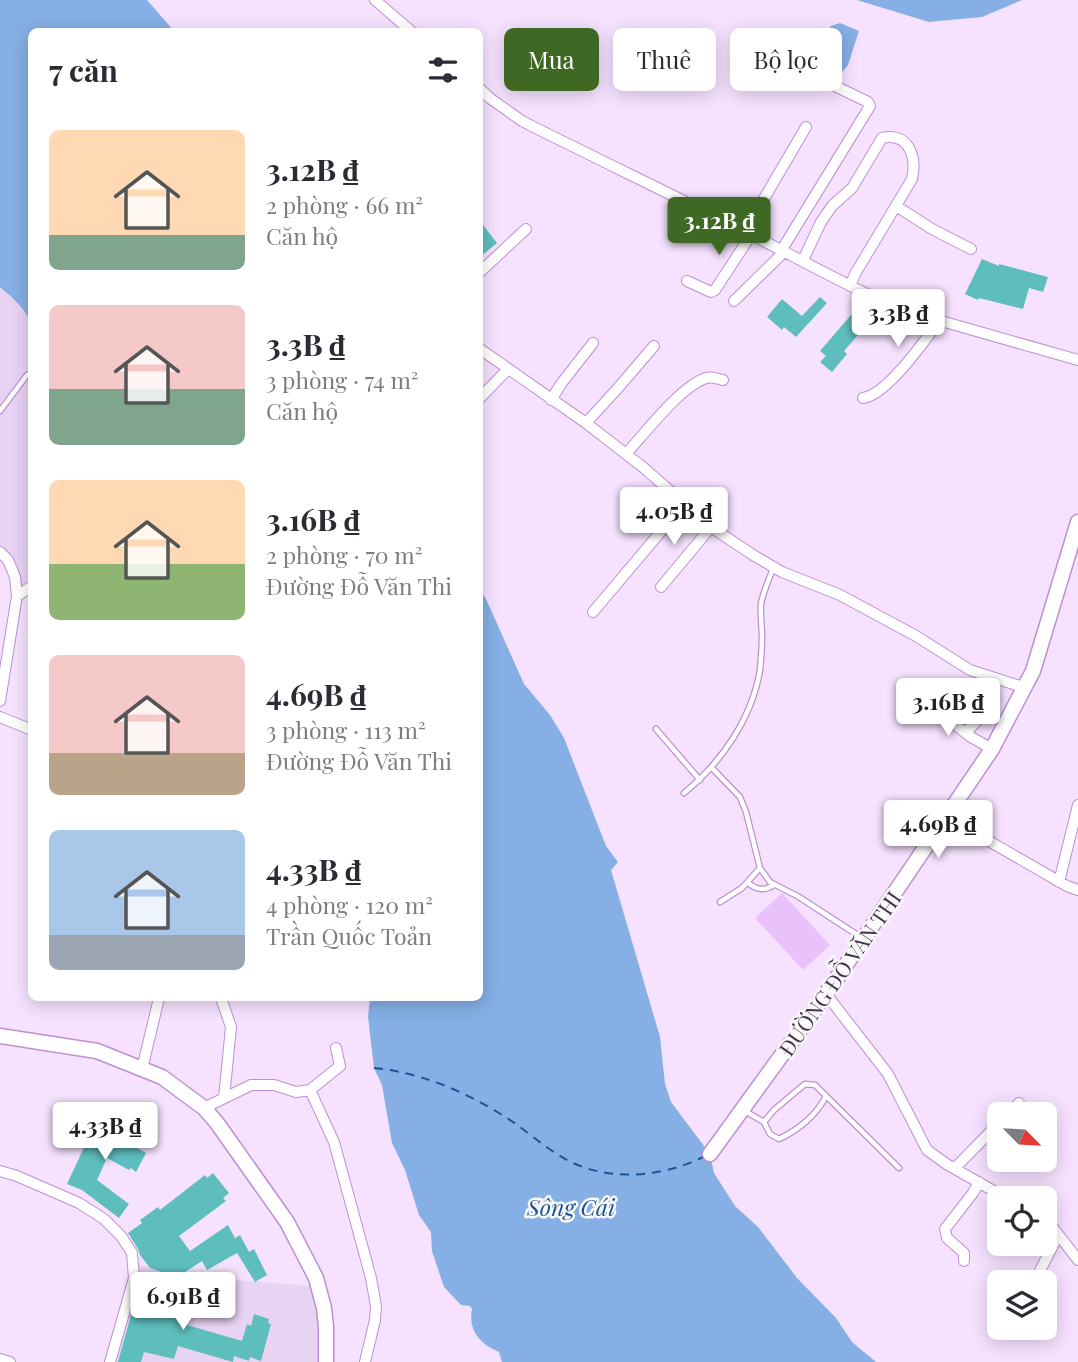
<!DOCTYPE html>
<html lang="vi">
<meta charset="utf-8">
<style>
body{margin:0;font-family:"Playfair Display",serif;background:#f7f7f7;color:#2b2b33;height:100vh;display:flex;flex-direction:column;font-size:26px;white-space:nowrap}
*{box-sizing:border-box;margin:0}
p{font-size:23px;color:#7c7c81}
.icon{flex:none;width:38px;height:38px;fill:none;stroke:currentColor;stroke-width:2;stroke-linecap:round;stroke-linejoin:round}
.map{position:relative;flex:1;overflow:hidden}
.sheet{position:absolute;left:28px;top:28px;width:455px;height:973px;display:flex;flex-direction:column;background:#fff;border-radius:10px;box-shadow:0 4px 18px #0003}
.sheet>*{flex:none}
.top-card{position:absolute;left:504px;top:28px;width:469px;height:63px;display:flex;gap:14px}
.needle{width:46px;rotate:114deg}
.controls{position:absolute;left:987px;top:1102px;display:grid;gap:14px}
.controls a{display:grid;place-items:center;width:70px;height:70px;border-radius:10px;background:#fff;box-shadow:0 4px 18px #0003;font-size:35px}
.price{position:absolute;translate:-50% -60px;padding:0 16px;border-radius:7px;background:#fff;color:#222;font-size:23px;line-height:46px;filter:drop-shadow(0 2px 4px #0008)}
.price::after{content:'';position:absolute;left:50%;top:42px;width:21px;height:16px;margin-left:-10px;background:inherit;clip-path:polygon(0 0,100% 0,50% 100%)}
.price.active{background:#3f6824;color:#fff}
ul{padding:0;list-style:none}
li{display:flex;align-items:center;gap:21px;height:175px;padding:0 21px}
li span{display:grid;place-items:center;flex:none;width:196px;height:140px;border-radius:10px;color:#555}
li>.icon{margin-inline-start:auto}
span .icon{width:84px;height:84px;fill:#fffc;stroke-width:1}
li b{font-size:30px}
h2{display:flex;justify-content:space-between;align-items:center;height:84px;padding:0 21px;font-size:30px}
.tag{padding:0 24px;border-radius:10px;background:#fff;box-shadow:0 4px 18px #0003;font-size:24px;line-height:63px}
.tag.active{background:#3f6824;color:#fff}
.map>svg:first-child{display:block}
.built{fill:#e8d3f2}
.green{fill:#e9c1fb}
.water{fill:#85afe5}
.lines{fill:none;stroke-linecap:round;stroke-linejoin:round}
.ferry{stroke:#1c5394;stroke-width:2;stroke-dasharray:9 7;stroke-linecap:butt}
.building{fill:#5ebebe}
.lane-casing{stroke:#be8fd3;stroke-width:7}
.street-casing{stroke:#be8fd3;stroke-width:12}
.secondary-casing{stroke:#be8fd3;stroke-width:17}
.lane{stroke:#fff;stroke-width:4.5}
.street{stroke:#fff;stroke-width:10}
.secondary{stroke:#fff;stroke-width:14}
.labels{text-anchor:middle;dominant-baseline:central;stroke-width:5;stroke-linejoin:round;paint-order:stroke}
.street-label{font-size:21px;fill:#432f4c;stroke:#f8f8f8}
.water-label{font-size:23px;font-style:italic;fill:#1c5394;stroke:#f8f8f8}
</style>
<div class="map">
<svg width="1078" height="1362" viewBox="0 0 1078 1362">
<rect width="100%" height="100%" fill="#f6e2ff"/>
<path class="built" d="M0 287 12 296 26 313 31 325 32 580 21 588 12 559 0 546Z
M137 1265 146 1266 170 1275 310 1286 317 1309 319 1362H115Z"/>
<path class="green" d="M782 893 830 945 803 970 755 918Z"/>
<path class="water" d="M0 0H147L174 31 32 32 31 325C26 309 13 298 0 287Z
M857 0H1022L982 17 929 22Z
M840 23 859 31 848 65 839 76 811 61 831 26Z
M480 589 486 599 524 684 550 715 564 738 606 846 618 862 611 870 660 1037 665 1084 671 1102 710 1154 714 1173 735 1206 758 1227 797 1278 836 1318 852 1342 876 1362H502L499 1352C480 1344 468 1331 472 1309L470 1306 461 1305 444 1287 432 1251 431 1232 419 1215 405 1170 392 1143 382 1085 374 1068 368 1017 370 998H480Z"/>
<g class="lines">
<path class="ferry" d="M374 1068C418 1072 461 1090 499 1113 523 1127 544 1148 569 1161 610 1182 663 1177 703 1157"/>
</g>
<path class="building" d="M480 221 497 243 480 257Z
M982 259 999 266V264L1048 277 1043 292 1029 288 1023 309 979 298 978 300 965 294Z
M820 297 827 303 796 337 784 327 782 330 767 317 782 299 802 316Z
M851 315 865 327 844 351 847 354 832 372 820 362 826 356 820 351Z
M101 1111 128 1124 121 1139 146 1153 136 1172 131 1168 129 1170 107 1158 97 1180 129 1204 119 1218 82 1190 67 1184Z
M213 1173 229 1193 223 1198 226 1201 179 1236 190 1251 228 1225 235 1238 240 1235 249 1252 254 1249 267 1275 255 1282 237 1253 207 1270 202 1261 179 1276 170 1275 150 1268 140 1255 138 1249 128 1233 142 1223 140 1220 158 1207 160 1210 205 1175 207 1178Z
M139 1286 190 1300 188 1308 192 1309 187 1325 242 1341 247 1324 251 1326 254 1314 269 1319 268 1323 271 1324 261 1361 250 1357 249 1361 234 1356 233 1362 178 1346 174 1359 144 1352 141 1362H118Z"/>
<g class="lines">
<defs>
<path id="lane" d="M0 411 27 375
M656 729 700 780
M711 767 740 797 746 812 760 868 770 882 799 897 862 938
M684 793C722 762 752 718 760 670 761 659 762 648 762 637 762 626 760 615 761 604 763 592 769 580 773 568
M748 883C757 890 764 891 774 885
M720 902 742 888 760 868
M745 1111 764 1122 774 1110 805 1084 815 1085 899 1168
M764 1122 770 1134 779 1139C798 1130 817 1115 826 1096"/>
<path id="street" d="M375 0 412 32
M480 89 491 99 522 121C595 158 669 193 742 230 794 256 845 285 899 309L1078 360
M896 206 932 229 971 249
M745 231 806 127
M781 251 870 106 868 102 806 72 797 63 808 35
M803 260 821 222 832 206 852 188 882 138C909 132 917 157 912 179L855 274 850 286
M480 272 526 229
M687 281 711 292 715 290 751 235
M734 301 784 252
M480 349 586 423 644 468 711 527 753 555 782 572 840 595 916 636 970 670 1026 688
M480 398 508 369
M863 398C887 395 925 340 940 320
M551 400 561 384 593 343
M586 423 618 388 654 346
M626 454C645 433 681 386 706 378 712 376 717 379 723 380
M0 552 8 560 15 577 17 596 0 701
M661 587 711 527
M17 596 32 586
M593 612 685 503
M922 699 971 737 992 749
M0 717 32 730
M966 732 980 718
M947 817 1067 886 1078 890
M1059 882 1078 805
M826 994 888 1074 927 1150 948 1165 1008 1199
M221 998 231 1027 224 1098
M142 1069 159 998
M310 1090 334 1142 371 1278 376 1306 375 1320 365 1362
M204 1108 251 1085H274L296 1092 310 1090 340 1066 336 1048
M1007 1115 1019 1103
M955 1168 999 1123
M0 1171 17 1176 79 1203 104 1219 121 1236 132 1253 134 1278 110 1362
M1045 1222 1054 1229 1078 1260
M964 1261V1253L947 1238 945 1229 973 1193 979 1182
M1034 1283 1058 1235
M0 1359 10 1362"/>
<path id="secondary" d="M0 1036 97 1051 162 1077 204 1108 217 1123 287 1222 316 1278 324 1308 326 1327V1362
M710 1154 826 994 992 749 1033 671 1078 522"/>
</defs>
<use href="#lane" class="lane-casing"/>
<use href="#street" class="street-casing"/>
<use href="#secondary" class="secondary-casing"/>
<use href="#lane" class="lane"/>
<use href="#street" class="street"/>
<use href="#secondary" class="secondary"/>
</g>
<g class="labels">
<g class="street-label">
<text transform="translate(839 973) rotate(-55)">ĐƯỜNG ĐỖ VĂN THI</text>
</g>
<g class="water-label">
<text x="571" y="1206">Sông Cái</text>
</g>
</g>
</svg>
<div class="controls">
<a><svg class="needle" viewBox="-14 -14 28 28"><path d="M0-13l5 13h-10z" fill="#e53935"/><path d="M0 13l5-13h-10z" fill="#7c7c81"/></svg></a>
<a><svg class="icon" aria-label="locate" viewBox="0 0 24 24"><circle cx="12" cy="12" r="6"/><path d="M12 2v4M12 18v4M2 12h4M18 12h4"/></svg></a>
<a><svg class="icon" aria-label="layers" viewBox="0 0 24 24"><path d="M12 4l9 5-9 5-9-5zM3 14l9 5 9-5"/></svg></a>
</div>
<b class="price active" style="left:719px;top:257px">3.12B ₫</b>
<b class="price" style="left:898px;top:349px">3.3B ₫</b>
<b class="price" style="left:674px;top:547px">4.05B ₫</b>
<b class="price" style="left:948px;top:738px">3.16B ₫</b>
<b class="price" style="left:938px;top:860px">4.69B ₫</b>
<b class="price" style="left:105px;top:1162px">4.33B ₫</b>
<b class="price" style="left:183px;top:1332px">6.91B ₫</b>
<div class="top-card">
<a class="tag active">Mua</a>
<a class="tag">Thuê</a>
<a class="tag">Bộ lọc</a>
</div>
<section class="sheet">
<h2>7 căn<svg class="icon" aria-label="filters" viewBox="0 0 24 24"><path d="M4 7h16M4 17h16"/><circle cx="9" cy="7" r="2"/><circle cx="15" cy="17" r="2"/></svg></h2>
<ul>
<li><span style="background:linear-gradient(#ffd9b3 75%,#7fa58c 0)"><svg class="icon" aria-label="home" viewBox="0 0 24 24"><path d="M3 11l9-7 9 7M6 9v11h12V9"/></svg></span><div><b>3.12B ₫</b><p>2 phòng · 66 m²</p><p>Căn hộ</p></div></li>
<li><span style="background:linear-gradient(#f6c9c9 60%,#7fa58c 0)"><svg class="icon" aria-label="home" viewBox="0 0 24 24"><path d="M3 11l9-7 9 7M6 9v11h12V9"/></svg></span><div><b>3.3B ₫</b><p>3 phòng · 74 m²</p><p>Căn hộ</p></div></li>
<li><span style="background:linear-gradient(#ffd9b3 60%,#8fb573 0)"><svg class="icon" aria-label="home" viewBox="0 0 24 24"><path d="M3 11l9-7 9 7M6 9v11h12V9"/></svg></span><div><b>3.16B ₫</b><p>2 phòng · 70 m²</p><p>Đường Đỗ Văn Thi</p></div></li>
<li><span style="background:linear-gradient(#f6c9c9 70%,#b9a48a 0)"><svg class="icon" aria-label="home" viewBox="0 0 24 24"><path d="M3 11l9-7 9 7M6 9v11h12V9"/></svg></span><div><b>4.69B ₫</b><p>3 phòng · 113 m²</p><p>Đường Đỗ Văn Thi</p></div></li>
<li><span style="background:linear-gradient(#a9c7e8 75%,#9aa5b1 0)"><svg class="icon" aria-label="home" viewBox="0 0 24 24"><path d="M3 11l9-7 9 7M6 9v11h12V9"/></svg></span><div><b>4.33B ₫</b><p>4 phòng · 120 m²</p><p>Trần Quốc Toản</p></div></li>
</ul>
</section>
</div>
